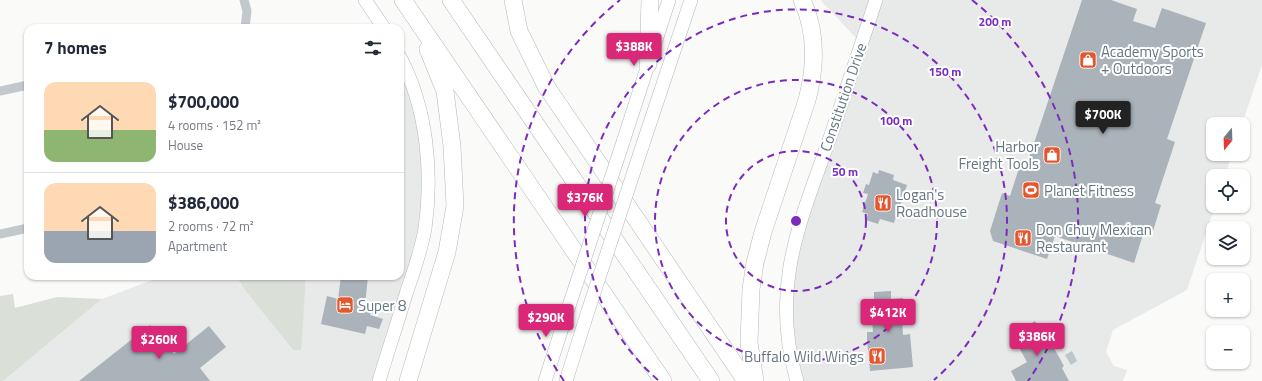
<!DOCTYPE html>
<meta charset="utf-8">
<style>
body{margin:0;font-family:"Titillium Web",sans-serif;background:#f2f2f3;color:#1f2937;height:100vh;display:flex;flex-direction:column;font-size:15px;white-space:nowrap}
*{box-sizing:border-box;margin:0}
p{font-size:13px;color:#747a83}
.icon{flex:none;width:22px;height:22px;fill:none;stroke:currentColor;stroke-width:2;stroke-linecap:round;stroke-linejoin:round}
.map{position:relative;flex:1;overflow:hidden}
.side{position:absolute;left:24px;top:24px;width:380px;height:256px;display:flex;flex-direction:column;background:#fff;border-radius:12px;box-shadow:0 1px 3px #0004}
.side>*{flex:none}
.needle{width:26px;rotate:199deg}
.tools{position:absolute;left:1206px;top:117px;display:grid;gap:8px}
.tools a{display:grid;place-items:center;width:44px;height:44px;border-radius:8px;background:#fff;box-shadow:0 1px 3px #0004;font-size:20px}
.price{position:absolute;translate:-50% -34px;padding:0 9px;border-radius:4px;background:#db2777;color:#fff;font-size:13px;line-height:26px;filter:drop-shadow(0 1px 2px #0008)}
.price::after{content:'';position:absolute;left:50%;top:24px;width:12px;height:9px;margin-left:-6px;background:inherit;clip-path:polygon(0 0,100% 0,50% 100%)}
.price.active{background:#222;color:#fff}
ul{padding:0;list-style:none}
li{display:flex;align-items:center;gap:12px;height:100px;padding:0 20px}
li+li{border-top:1px solid #e0e1e3}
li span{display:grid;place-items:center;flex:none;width:112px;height:80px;border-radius:12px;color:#555}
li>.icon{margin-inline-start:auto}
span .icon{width:48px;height:48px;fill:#fffc;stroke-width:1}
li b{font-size:17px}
h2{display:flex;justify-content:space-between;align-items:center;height:48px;padding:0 20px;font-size:17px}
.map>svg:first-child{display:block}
.built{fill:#e8e9e9}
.green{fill:#dadfd7}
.water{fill:#bbc7cb}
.building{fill:#aab3b9}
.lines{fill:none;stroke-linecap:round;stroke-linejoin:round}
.secondary-casing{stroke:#b3babf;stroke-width:14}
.highway-casing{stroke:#b4b9bd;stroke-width:18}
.street{stroke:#c3c8cc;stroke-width:9}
.secondary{stroke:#fff;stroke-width:13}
.highway{stroke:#fff;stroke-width:17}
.secondary-bridge-casing{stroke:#b3babf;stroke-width:14;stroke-linecap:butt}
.secondary-bridge{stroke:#fff;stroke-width:13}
.ring{fill:none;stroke:#7b2cbf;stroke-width:2;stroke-dasharray:7 5}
.labels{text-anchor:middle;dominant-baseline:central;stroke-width:4;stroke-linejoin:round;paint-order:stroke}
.poi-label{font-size:15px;fill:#657683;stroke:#fff;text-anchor:start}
.street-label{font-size:15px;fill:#657683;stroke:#fff}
.centre{fill:#7b2cbf;stroke:#fff;stroke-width:2}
.ring-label{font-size:12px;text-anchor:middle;font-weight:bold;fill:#7b2cbf;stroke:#fff;stroke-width:4;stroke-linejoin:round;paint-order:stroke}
</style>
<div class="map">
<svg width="1262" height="381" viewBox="0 0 1262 381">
<rect width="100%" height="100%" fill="#fafaf8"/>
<path class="built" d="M821 0H870L857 39 822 2Z
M881 0H1262V65L1242 124H1213V154H1232L1225 176H1213V206H1215L1187 290 1113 330 1106 352 1114 366 1127 370 1123 381H803L792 328V302L797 252Z
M400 84 408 85 422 143 424 178 422 210 415 251 374 381H3L102 299 163 276H236L244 289 293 350H300L306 276H400Z"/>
<path class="green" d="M236 276H306L301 350H293L244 289Z
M13 294 15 308 57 297 102 299 3 381H0V296Z"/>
<path class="water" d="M1072 351 1077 361 1071 365 1065 355Z"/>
<path class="building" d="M1082 0H1111L1137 9 1133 21 1155 28 1162 8 1206 23 1167 139 1175 142 1155 203 1161 205 1153 231 1145 228 1134 263 1055 236 1047 259 993 241 990 231 1002 193 1010 196 1021 162 1027 164Z
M879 170 894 175 893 180 907 185 894 223 880 219 878 224 866 220 868 214 862 212 868 194 863 193 866 184 869 185 873 172 878 174Z
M341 276H368L365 305 372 307 370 315 383 319 379 329 367 326 365 334 321 324 327 296 338 299Z
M891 291V299L903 298V303H910L911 318 902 320 903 335 910 334 913 367 870 371 867 340V332H873L871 308 863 309 862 300 874 299V292Z
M1035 321 1051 349 1054 348 1064 366 1062 368 1069 381H1016L1011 371 1027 362 1012 335Z
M150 325 174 354 209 326 226 347 200 368 210 381H79Z"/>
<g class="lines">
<defs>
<path id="secondary" d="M365 0 384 28
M623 142 669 0
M642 147 691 0
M379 381C388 351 398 321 407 291 414 271 421 250 425 229 433 172 427 108 400 57
M545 381 570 303
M566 381 588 311
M797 381C769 286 801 220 832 132 847 88 861 44 876 0"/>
<path id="highway" d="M403 0 663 381
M451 0 711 381
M513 0 519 31 546 86 746 381
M648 64 650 0
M408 381 447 252 455 206 452 146 445 91 428 49
M755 381 749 343 751 289 755 263 763 232 807 100C816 66 817 32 802 0"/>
</defs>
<use href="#secondary" class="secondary-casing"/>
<use href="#highway" class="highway-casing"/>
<path class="street" d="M244 0 247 11 245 28
M0 91 28 85
M0 234 28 228"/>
<use href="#secondary" class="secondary"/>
<use href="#highway" class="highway"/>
<defs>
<path id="secondary-bridge" d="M570 303 623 142
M588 311 642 147"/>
</defs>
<use href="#secondary-bridge" class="secondary-bridge-casing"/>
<use href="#secondary-bridge" class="secondary-bridge"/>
</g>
<g class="ring">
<circle cx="796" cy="221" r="70"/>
<circle cx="796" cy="221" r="141"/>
<path d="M658 380A211 211 0 1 1 934 380"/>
<path d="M564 381A282 282 0 0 1 620 0M972 0A282 282 0 0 1 1028 381"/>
</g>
<defs>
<symbol id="shop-square" viewBox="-11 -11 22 22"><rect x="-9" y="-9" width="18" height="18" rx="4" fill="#e4572e" stroke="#fff"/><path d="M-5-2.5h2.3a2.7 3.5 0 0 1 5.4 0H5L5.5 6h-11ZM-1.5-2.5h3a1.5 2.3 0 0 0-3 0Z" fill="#fff"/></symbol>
<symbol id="stadium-square" viewBox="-11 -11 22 22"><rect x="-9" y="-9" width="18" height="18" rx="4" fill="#e4572e" stroke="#fff"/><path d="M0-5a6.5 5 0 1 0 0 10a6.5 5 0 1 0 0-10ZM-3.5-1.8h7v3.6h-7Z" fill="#fff"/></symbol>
<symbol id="restaurant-square" viewBox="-11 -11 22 22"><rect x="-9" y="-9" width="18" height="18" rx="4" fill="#e4572e" stroke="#fff"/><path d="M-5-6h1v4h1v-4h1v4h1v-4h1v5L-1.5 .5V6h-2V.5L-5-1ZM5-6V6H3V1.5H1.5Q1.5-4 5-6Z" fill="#fff"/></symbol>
<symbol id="hotel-square" viewBox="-11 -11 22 22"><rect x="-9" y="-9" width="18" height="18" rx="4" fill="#e4572e" stroke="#fff"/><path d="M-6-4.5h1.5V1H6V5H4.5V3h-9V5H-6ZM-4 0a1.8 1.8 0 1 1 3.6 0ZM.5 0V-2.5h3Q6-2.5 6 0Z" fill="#fff"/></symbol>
</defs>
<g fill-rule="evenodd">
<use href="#shop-square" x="1078" y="50" width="20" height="20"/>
<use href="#shop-square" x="1042" y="145" width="20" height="20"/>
<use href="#stadium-square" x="1021" y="180" width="20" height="20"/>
<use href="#restaurant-square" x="873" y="193" width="20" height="20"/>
<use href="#restaurant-square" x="1013" y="228" width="20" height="20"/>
<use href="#hotel-square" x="335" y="295" width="20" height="20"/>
<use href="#restaurant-square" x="867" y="346" width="20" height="20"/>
</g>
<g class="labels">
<g class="poi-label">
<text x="1101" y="51">Academy Sports<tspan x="1101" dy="17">+ Outdoors</tspan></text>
<text x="1039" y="146" text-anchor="end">Harbor<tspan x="1039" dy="17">Freight Tools</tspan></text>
<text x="1044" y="190">Planet Fitness</text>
<text x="896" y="194">Logan's<tspan x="896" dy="17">Roadhouse</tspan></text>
<text x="1036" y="229">Don Chuy Mexican<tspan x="1036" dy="17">Restaurant</tspan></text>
<text x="358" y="305">Super 8</text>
<text x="864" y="356" text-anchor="end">Buffalo Wild Wings</text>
</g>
<g class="street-label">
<text transform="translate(843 97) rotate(-71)">Constitution Drive</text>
</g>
</g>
<circle cx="796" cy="221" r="6" class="centre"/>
<g class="ring-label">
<text x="995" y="26">200 m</text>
<text x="945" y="76">150 m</text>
<text x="896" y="125">100 m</text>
<text x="845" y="176">50 m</text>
</g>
</svg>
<div class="tools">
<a><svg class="needle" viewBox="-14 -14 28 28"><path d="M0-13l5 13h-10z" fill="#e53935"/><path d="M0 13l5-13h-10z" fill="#747a83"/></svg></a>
<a><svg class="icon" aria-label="locate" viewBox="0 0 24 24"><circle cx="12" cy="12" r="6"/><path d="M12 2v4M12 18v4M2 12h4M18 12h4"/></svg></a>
<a><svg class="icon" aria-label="layers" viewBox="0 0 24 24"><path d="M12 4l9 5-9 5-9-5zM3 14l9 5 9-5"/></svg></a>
<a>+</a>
<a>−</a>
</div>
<b class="price" style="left:634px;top:67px">$388K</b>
<b class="price active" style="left:1103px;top:135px">$700K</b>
<b class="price" style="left:585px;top:218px">$376K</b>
<b class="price" style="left:888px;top:333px">$412K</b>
<b class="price" style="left:546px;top:338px">$290K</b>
<b class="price" style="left:1037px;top:357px">$386K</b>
<b class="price" style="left:159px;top:360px">$260K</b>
<section class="side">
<h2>7 homes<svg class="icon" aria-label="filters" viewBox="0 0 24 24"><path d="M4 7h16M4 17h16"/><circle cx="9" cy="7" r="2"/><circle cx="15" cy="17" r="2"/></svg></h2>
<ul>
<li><span style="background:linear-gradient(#ffd9b3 60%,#8fb573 0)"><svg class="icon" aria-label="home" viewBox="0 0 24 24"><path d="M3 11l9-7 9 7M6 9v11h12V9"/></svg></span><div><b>$700,000</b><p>4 rooms · 152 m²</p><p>House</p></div></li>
<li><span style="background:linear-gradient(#ffd9b3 60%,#9aa5b1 0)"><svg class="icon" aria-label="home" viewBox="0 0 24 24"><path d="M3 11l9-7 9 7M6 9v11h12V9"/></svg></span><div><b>$386,000</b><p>2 rooms · 72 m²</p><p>Apartment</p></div></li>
</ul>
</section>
</div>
